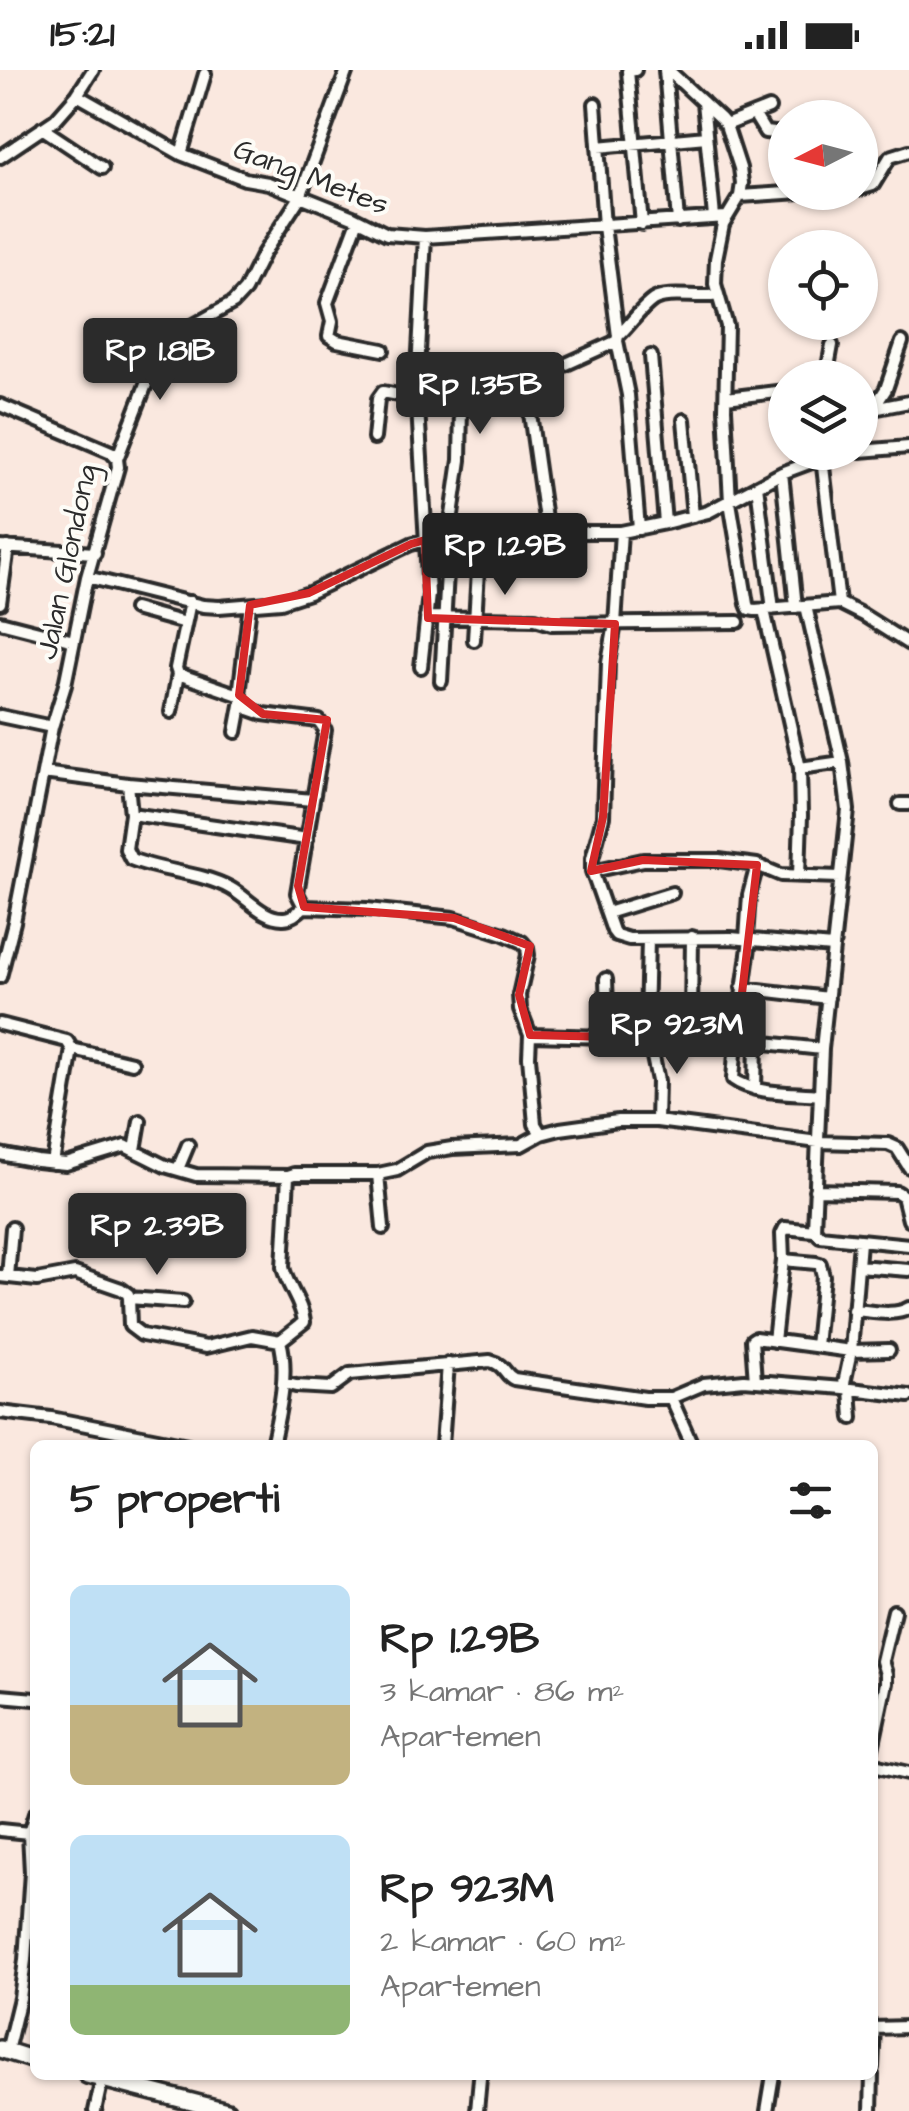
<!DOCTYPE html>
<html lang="id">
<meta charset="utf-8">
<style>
body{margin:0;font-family:"Architects Daughter",sans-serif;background:#f2f2f2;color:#222;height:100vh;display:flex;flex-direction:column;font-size:38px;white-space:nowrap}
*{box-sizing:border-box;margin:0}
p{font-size:32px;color:#767676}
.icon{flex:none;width:55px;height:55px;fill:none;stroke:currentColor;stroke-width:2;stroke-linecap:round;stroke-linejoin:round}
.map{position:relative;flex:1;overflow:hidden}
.side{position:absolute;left:30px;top:1370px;width:848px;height:640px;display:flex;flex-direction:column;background:#fff;border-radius:15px;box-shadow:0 2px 8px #0004}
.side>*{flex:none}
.needle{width:65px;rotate:264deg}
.buttons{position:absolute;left:768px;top:30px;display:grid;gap:20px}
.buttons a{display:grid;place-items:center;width:110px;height:110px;border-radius:50%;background:#fff;box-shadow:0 2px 8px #0004;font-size:50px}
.price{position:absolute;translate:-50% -85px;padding:0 22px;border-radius:10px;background:#2b2b2b;color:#fff;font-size:32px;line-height:65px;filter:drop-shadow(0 2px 5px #0008)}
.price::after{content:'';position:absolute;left:50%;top:60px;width:30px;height:22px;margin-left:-15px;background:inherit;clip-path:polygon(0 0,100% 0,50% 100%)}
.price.selected{background:#222;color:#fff}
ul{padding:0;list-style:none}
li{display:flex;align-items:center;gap:30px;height:250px;padding:0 40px}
li span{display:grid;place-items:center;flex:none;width:280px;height:200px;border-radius:15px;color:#555}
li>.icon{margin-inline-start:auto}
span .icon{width:120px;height:120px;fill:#fffc;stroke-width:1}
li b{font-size:42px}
h2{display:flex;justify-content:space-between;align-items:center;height:120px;padding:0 40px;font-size:42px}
.status{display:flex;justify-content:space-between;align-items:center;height:70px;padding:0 50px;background:#fff;direction:ltr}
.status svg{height:28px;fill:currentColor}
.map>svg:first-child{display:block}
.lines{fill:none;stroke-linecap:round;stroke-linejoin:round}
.minor-casing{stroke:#2b2b2b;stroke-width:18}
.primary-casing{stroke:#2b2b2b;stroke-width:22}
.minor{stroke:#fdfcf7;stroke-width:10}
.primary{stroke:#fdfcf7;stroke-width:15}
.marked{fill:none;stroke:#d62828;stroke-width:8;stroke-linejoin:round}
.labels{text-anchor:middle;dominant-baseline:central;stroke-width:8;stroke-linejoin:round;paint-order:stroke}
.street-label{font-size:30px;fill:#2b2b2b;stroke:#fdfcf7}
</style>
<div class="status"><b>15:21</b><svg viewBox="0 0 49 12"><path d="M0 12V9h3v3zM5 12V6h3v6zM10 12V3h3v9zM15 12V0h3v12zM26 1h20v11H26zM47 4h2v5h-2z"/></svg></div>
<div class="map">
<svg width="909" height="2041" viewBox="0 0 909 2041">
<rect width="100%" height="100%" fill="#fae8df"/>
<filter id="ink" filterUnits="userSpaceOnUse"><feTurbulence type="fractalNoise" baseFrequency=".01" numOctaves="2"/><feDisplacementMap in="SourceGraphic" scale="20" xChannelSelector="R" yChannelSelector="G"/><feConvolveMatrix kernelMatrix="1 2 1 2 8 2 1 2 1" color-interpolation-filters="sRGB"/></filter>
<g filter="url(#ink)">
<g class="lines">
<defs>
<path id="minor" d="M635 0 628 1 642 154
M665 0 678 151
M668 0 721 49 726 55 740 98 742 113 740 126 723 154 716 189 715 214 727 256 725 339 730 432 747 534 749 539 755 540 839 533 863 545 909 574
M77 25 181 84 245 109 268 113 353 147 387 164 425 167 726 147
M703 32 714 147
M754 44 765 62 785 64
M726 55 769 38
M42 58 102 98
M598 77 706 67
M181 84 205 4
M0 87 55 50 77 25 93 0
M860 119 873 115 890 87 909 81
M740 126 801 122
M358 150 327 233 332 251 329 266 337 271 383 280
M618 266C630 255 640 239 653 230 668 221 699 229 718 225
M617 271 628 325 639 459
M651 286 665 453
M826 308 832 275
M726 328 785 321
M0 335 111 382 117 389 118 397 87 507 65 615 52 657 14 852 0 907
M461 337 494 324 526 315
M873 339 909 332
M860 340 873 339 886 319 902 272
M684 350 693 446
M374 368 378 329 383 322 461 337 460 390 449 466 441 611
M860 381 909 377
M822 385V388L849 382
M117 389 161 276 171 268 233 233 245 220 263 184 300 127 347 0
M782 403 796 537
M757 416 773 539
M621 462 615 554 608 593 603 747 592 788V801L613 861 616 865 629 869 731 868 832 877
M547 463 526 315 531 310 617 271 618 266 604 156 595 34
M0 477 95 483
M87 507 203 536 219 537 281 532 309 523 411 474 425 470 527 462H621L665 453 708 442 782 403 822 388 839 533
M0 533 8 477
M806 536 842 692 848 740 822 979 814 1159 820 1166 909 1175
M134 539 185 553
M764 540 800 698 801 746 799 805
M426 547 535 549 552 554 738 552
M0 552 74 571
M474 570 480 465
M421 597 429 524 417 320 425 167
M239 625 250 535
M171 642 178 604
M0 646 52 657
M236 662 242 630
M800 698 842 692
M43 703 128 714 131 744 126 779 131 789C163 802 200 802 230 818 247 827 263 849 284 848 292 848 298 842 304 837L367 839 454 848 504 864 522 872 527 878 528 885 519 925 520 939 530 965 529 987 535 1054 541 1064
M128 714 313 730 325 660 319 651 263 644 249 639 239 625 178 604 176 598 190 532
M900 734H909
M131 744 307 769
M592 801 643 790H719L757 795 781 805 840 807
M304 837 297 823 313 730
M607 843 672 823
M746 869 749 825 757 795
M750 870 736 970 733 1009C755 1025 793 1022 820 1025
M606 909 608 967
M742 918 828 928
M691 949 692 867
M646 952 739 949
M0 954 67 971 72 979 132 993
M530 965 649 968 646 952 648 869
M649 968 658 1011 657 1051
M736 970 822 979
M755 1019 756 972
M135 1080 140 1051
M0 1084 37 1091 66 1094 125 1076 165 1096 196 1105 288 1106 294 1104H378L397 1100 427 1082 452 1078 521 1075 541 1064 560 1059 618 1051H657L818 1072 888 1074 897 1078 909 1097
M53 1093 72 979
M178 1099 188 1075
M378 1104 383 1158
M815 1120 897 1122 903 1126 909 1150
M783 1190 782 1164 785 1158 814 1161
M858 1196 909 1200
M0 1206 37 1210 75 1203 121 1219 128 1224 129 1228 130 1256 142 1265 206 1277 252 1266 280 1271C289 1303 279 1343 272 1375
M8 1207 12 1158
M129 1228 183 1232
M853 1240C871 1241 894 1247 909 1238
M280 1271 304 1252C302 1232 287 1217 283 1197L288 1106
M774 1271 783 1190 816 1193 820 1194 823 1206 816 1276
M755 1311 752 1270 755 1268 851 1281 889 1280
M284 1313 296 1316 331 1318 350 1304 490 1291C506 1295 504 1305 514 1309L645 1328H671L704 1314 744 1310 843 1318 909 1326
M843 1318 851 1281 860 1172
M850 1319 852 1348
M671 1328 692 1375
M0 1342 51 1348 188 1375
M442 1375 448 1294
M0 1626 35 1629
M872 1679 886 1613V1604L882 1591 894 1541
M872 1691 878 1696 909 1703
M0 1760 29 1763
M872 1958 909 1957
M7 1981 20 1928 25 1890 31 1802 29 1763 35 1744
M872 1998 874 1957
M95 2041 102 2009
M477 2041 480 2008
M767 2041 773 2005
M871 2041 872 2005"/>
<path id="primary" d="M0 1979 35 1990
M87 2005 227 2041"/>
</defs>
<use href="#minor" class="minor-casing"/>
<use href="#primary" class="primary-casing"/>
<use href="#minor" class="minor"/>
<use href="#primary" class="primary"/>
</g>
</g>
<path class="marked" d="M425 470 428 548 615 554 603 747 591 801 643 790 757 795 739 949 646 952 649 968 530 965 519 925 530 876 454 848 304 837 298 816 327 650 263 644 239 625 250 535 309 523 411 474Z"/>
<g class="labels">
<g class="street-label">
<text transform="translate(311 107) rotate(21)">Gang Metes</text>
<text transform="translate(67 492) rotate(-78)">Jalan Glondong</text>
</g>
</g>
</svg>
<div class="buttons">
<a><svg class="needle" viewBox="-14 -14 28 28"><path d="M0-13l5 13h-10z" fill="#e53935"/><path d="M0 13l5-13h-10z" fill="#767676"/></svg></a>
<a><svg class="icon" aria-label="locate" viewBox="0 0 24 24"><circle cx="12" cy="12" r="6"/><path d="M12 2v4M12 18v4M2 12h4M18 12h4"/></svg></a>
<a><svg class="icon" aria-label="layers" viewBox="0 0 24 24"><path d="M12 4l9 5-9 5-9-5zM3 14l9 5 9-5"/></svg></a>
</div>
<b class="price" style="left:160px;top:333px">Rp 1.81B</b>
<b class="price" style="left:480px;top:367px">Rp 1.35B</b>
<b class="price selected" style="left:505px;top:528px">Rp 1.29B</b>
<b class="price" style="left:677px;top:1007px">Rp 923M</b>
<b class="price" style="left:157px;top:1208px">Rp 2.39B</b>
<section class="side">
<h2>5 properti<svg class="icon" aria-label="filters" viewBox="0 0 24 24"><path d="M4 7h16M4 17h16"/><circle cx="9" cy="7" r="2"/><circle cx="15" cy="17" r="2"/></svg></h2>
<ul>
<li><span style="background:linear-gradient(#bfe0f5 60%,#c2b280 0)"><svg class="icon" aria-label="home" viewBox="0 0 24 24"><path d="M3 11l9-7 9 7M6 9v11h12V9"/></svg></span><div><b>Rp 1.29B</b><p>3 kamar · 86 m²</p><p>Apartemen</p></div></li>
<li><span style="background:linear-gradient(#bfe0f5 75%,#8fb573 0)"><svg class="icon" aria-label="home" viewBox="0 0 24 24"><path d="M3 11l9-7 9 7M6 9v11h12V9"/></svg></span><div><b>Rp 923M</b><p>2 kamar · 60 m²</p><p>Apartemen</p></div></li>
</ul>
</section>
</div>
